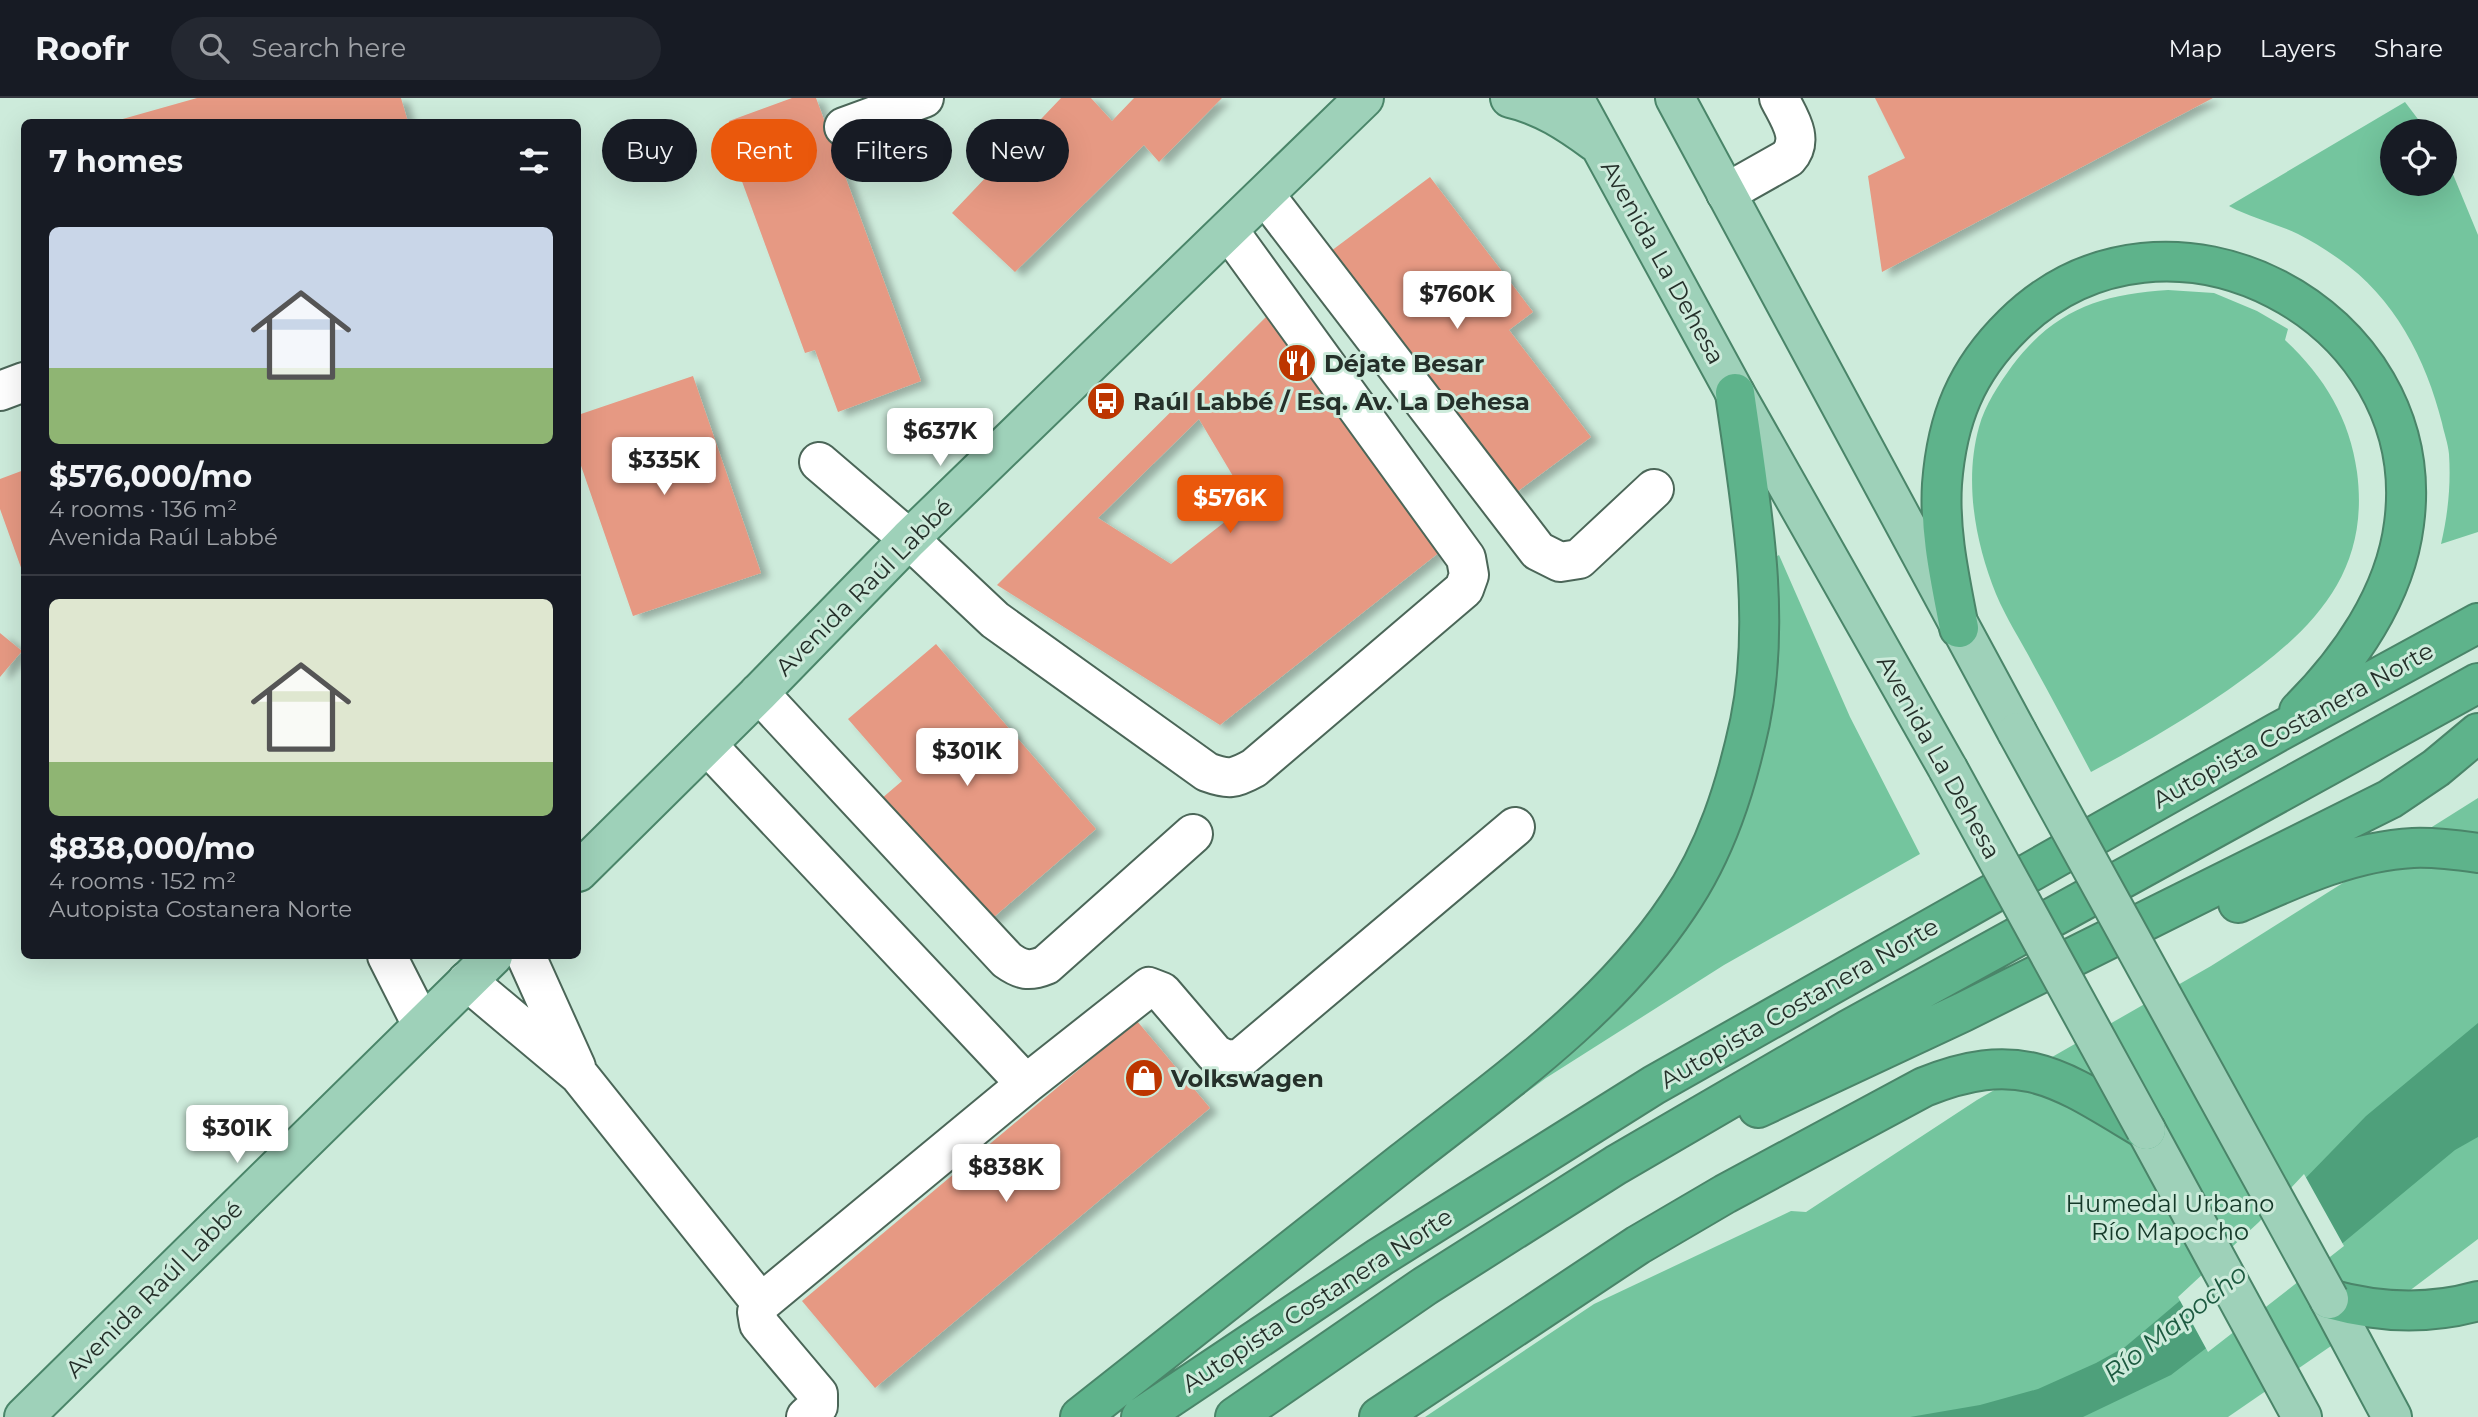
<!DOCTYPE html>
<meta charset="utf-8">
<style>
body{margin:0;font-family:Montserrat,sans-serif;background:#242831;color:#f1f3f6;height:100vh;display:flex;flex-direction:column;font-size:26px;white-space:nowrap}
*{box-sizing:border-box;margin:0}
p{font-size:23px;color:#9ea1a6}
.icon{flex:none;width:38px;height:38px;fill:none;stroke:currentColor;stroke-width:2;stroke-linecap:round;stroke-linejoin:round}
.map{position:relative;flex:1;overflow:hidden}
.side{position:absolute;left:21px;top:21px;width:560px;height:840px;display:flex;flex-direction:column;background:#171b24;border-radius:10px;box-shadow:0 7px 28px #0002}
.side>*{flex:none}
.hud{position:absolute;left:602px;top:21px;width:665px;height:63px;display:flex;gap:14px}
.buttons{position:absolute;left:2380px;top:21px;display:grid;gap:14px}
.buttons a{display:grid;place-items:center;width:77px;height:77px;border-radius:50%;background:#171b24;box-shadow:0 7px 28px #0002;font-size:35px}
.price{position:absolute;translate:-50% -60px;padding:0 16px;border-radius:7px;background:#fff;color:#222;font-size:23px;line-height:46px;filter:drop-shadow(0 2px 4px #0008)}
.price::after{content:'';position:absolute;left:50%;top:42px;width:21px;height:16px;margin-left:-10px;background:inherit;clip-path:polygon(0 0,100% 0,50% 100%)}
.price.current{background:#ea580c;color:#fff}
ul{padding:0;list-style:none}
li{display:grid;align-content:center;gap:14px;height:371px;padding:0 28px}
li+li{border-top:2px solid #363941}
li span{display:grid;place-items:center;height:217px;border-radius:10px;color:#555}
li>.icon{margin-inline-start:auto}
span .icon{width:126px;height:126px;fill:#fffc;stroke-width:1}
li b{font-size:30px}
h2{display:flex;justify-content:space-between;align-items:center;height:84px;padding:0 28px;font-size:30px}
.pill{padding:0 24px;border-radius:32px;background:#171b24;box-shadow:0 7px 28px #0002;font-size:24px;line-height:63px}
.pill.current{background:#ea580c;color:#fff}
header{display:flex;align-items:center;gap:42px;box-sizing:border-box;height:98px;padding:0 35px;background:#171b24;border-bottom:2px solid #363941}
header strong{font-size:33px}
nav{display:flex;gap:38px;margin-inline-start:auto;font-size:24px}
.search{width:490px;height:63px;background:#242831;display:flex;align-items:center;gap:18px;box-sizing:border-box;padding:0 24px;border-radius:38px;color:#9ea1a6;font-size:26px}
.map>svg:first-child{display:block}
.green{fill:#74c59e}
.water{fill:#4ea07b}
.pier{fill:#cdebdb}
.building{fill:#e69983;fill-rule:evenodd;filter:url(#shadow)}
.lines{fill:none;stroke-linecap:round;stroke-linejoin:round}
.minor-casing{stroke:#4b6658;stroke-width:42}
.major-casing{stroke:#4a8569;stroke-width:42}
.highway-casing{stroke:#4a8569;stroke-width:42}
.minor{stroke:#fff;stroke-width:38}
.major{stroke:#9ed1b9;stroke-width:38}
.highway{stroke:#5eb38b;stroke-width:38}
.major-bridge-casing{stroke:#4a8569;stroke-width:42;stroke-linecap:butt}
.major-bridge{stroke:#9ed1b9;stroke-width:38}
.labels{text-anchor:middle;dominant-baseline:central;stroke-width:6;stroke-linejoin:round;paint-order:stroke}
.street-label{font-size:24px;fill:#25302a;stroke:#cdebdb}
.poi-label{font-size:24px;font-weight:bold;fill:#25302a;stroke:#cdebdb;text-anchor:start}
.park-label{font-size:24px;fill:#143828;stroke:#cdebdb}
.water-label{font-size:26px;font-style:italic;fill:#1c5a40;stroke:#cdebdb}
</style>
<header>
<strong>Roofr</strong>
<div class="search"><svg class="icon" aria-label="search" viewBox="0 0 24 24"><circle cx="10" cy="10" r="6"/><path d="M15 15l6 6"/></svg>Search here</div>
<nav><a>Map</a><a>Layers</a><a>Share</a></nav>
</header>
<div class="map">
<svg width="2478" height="1319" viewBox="0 0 2478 1319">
<defs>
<filter id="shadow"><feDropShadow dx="8" dy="4.5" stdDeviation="3.5" flood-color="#0004"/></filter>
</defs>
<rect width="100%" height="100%" fill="#cdebdb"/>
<path class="green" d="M2405 4 2427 33H2392V86H2445V57L2478 137V434L2441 446C2448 416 2451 387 2449 356 2448 345 2444 335 2442 325 2426 261 2394 199 2339 161 2326 152 2312 143 2298 136 2275 125 2251 120 2229 108Z
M2168 192 2214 195 2257 213 2288 231 2285 242C2324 278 2350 321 2357 374 2371 480 2307 537 2228 592 2184 622 2138 649 2091 674 2072 638 2053 602 2033 566 2021 543 2006 520 1996 496 1975 444 1964 383 1979 329 1985 307 1999 286 2012 268 2054 212 2101 196 2168 192Z
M1779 457 1850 619 1920 756 1724 867 1546 980 1452 1049 1704 774 1772 461Z
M2478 700V1141L2392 1206 2228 1319H1425L1594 1206 1791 1113 1806 1114 1977 1002 2211 868Z"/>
<path class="water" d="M2478 925V1039L2455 1052 2332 1154 2171 1277 2083 1319H1910L1980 1307 2038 1291 2096 1265 2125 1249 2189 1195 2261 1126 2366 1018Z"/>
<path class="pier" d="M2304 1076 2344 1148 2208 1254 2178 1199 2259 1124Z"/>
<path class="building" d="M197 0H401L408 24H112Z
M792 0H816L921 283 838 314 815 252 805 255 740 78 748 75 729 23Z
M1061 0H1091L1112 23 1134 0H1222L1159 64 1144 47 1015 174 952 115Z
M1875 0H2213L1882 174 1868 78 1905 60Z
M1430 79 1533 214 1509 232 1591 339 1514 396 1319 162Z
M1273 212 1441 453 1220 627 997 487ZM1199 321 1249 405 1171 466 1098 420Z
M693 278 761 475 633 518 578 359V317Z
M24 372V478L0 411V381Z
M0 535 22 553 0 579Z
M936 546 1096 731 980 831 874 707 902 683 848 621Z
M1137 923 1210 1010 875 1290 802 1203Z"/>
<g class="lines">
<defs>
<path id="minor" d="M844 29 924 0
M1726 95 1788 60C1805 41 1789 20 1779 0
M1265 97 1538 453 1560 464 1579 461 1654 391
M0 293 24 284
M819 364 909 441 995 522 1207 674C1229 682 1234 681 1254 670L1464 491 1469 477 1466 460 1229 133
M759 595 1007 862C1021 872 1029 874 1046 867L1193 736
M707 647 1026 986
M387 858 422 927
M526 858 576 969
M467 883 579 977 761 1205
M806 1319 818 1308V1296L759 1226 757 1214 761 1205 1026 986 1149 889 1162 894 1215 956 1227 962 1241 960 1515 729"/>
<path id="major" d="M1510 0C1542 7 1569 25 1595 44
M1574 0 1735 295 1948 671
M1675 0 2017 634
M578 774 759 595 909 441 1364 0
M2146 1032 2302 1319
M2329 1201 2392 1319
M24 1319 493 858"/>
<path id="highway" d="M1959 530C1950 482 1939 435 1942 386 1947 321 1966 273 2013 227 2166 76 2432 216 2404 426 2395 498 2349 563 2299 613
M2238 805C2294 780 2352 753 2413 750 2435 749 2457 752 2478 755
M1758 1010 1963 914 2390 701 2436 670 2478 635
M2329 1201C2379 1215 2428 1217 2478 1203
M1080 1319C1188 1234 1295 1149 1403 1064 1501 987 1608 913 1678 808 1716 753 1736 689 1750 624 1772 516 1750 402 1735 295
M1141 1319 1380 1159 1654 987 2278 634 2478 525
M1235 1319 1425 1188 1616 1067 1848 932 2478 585
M1379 1319 1638 1147 1725 1096 1924 989C2023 949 2062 982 2146 1032"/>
</defs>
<use href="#minor" class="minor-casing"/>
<use href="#major" class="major-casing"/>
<use href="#highway" class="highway-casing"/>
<use href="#minor" class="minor"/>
<use href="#major" class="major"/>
<use href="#highway" class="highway"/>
<defs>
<path id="major-bridge" d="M2017 634 2329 1201
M1948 671 2146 1032"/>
</defs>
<use href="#major-bridge" class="major-bridge-casing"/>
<use href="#major-bridge" class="major-bridge"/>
</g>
<defs>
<symbol id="restaurant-disc" viewBox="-11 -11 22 22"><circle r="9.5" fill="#bd3500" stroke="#cdebdb"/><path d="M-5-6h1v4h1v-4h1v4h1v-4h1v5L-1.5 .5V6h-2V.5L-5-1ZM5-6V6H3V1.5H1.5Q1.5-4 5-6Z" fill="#fff"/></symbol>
<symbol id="bus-disc" viewBox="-11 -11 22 22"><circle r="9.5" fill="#bd3500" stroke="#cdebdb"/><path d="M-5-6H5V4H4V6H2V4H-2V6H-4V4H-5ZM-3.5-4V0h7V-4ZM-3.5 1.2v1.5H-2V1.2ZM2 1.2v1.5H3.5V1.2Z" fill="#fff"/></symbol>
<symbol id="shop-disc" viewBox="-11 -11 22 22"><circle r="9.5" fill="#bd3500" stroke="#cdebdb"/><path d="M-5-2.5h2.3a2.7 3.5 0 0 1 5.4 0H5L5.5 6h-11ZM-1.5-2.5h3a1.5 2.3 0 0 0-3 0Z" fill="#fff"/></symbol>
</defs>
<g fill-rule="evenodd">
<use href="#restaurant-disc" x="1275" y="243" width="44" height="44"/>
<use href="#bus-disc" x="1084" y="281" width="44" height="44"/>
<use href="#shop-disc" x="1122" y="958" width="44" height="44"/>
</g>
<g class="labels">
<g class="street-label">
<text transform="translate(1663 164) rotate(61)">Avenida La Dehesa</text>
<text transform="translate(864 489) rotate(-45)">Avenida Raúl Labbé</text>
<text transform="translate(2293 627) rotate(-29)">Autopista Costanera Norte</text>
<text transform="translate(1939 659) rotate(61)">Avenida La Dehesa</text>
<text transform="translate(1799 905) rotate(-30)">Autopista Costanera Norte</text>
<text transform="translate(154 1191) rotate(-45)">Avenida Raúl Labbé</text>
<text transform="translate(1317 1202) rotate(-33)">Autopista Costanera Norte</text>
</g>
<g class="poi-label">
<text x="1324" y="265">Déjate Besar</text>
<text x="1133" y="303">Raúl Labbé / Esq. Av. La Dehesa</text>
<text x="1171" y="980">Volkswagen</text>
</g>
<g class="park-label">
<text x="2170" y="1105">Humedal Urbano<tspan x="2170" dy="28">Río Mapocho</tspan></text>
</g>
<g class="water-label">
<text transform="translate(2175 1225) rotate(-38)">Río Mapocho</text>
</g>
</g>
</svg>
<div class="buttons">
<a><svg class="icon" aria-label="locate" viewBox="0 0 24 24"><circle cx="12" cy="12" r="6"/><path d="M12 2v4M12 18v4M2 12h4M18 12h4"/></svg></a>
</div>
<b class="price" style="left:1457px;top:233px">$760K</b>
<b class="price" style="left:940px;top:370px">$637K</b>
<b class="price" style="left:664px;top:399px">$335K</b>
<b class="price current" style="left:1230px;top:437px">$576K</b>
<b class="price" style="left:967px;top:690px">$301K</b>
<b class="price" style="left:237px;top:1067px">$301K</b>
<b class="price" style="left:1006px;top:1106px">$838K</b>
<div class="hud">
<a class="pill">Buy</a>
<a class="pill current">Rent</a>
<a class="pill">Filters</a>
<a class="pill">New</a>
</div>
<section class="side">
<h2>7 homes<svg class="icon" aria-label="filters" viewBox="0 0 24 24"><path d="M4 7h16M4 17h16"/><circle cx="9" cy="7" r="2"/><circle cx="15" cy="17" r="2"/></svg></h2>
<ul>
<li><span style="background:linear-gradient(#c9d6e8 65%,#8fb573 0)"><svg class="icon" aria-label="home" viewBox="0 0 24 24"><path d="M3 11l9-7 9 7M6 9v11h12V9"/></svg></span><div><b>$576,000/mo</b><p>4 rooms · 136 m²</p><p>Avenida Raúl Labbé</p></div></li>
<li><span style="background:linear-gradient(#dfe7d0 75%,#8fb573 0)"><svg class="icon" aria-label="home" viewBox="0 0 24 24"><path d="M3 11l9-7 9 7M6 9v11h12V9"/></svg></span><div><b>$838,000/mo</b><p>4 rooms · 152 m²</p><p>Autopista Costanera Norte</p></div></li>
</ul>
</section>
</div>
